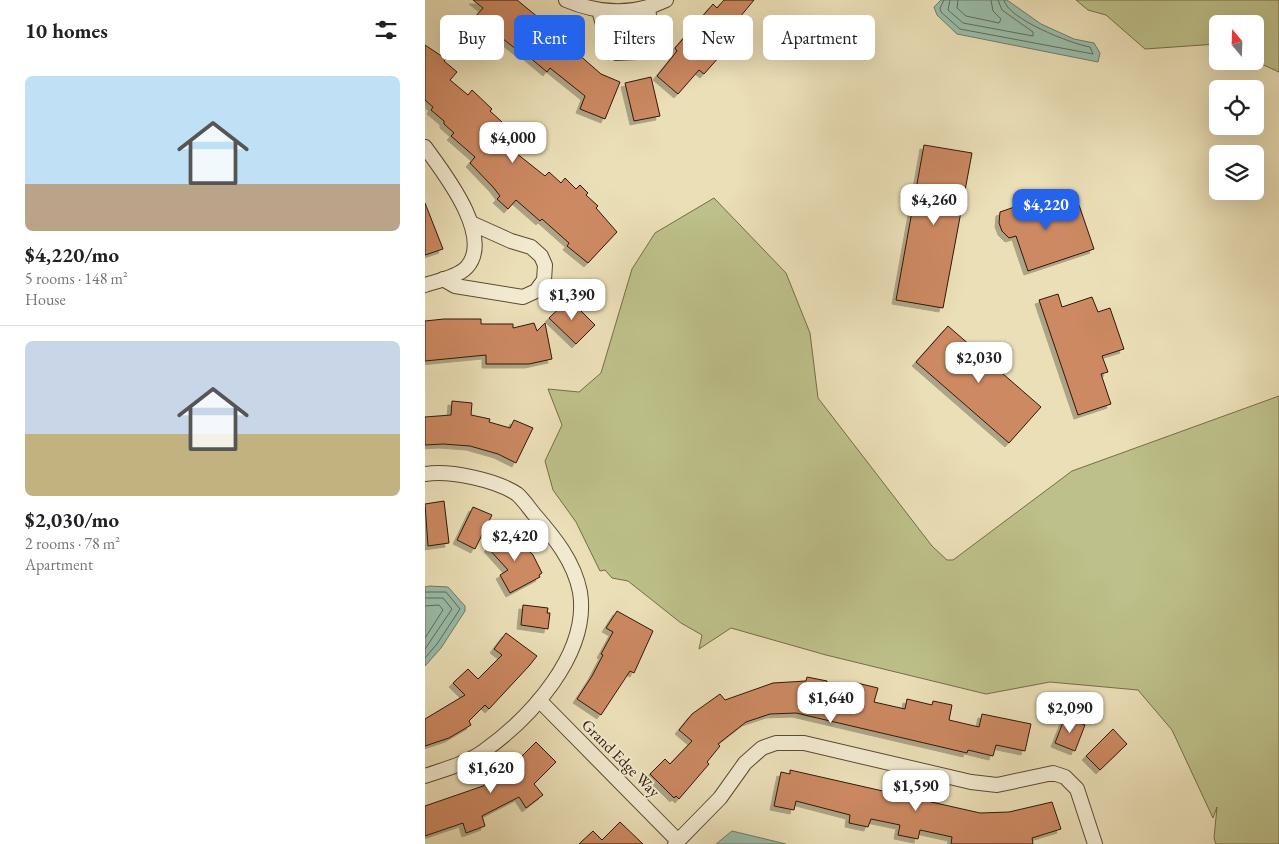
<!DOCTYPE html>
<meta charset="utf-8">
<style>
body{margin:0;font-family:"EB Garamond",serif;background:#f6f6f6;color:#202124;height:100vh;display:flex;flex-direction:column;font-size:19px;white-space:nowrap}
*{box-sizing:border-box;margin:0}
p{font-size:16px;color:#757577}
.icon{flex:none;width:28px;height:28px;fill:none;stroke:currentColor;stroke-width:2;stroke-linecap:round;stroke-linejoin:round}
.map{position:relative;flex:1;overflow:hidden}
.details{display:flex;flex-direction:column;background:#fff;width:425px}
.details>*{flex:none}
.top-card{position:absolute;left:15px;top:15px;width:475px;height:45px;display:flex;gap:10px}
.needle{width:32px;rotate:341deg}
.tools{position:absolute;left:784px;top:15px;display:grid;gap:10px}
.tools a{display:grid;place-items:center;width:55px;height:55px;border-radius:8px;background:#fff;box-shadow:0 5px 20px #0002;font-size:25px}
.price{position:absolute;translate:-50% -42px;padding:0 11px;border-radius:10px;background:#fff;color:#222;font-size:16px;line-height:32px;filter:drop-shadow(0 1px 2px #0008)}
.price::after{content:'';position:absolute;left:50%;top:30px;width:15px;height:11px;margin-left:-8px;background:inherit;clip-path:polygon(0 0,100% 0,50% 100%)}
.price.selected{background:#2563eb;color:#fff}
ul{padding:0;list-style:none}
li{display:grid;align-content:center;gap:10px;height:265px;padding:0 25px}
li+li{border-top:1px solid #e0e0e0}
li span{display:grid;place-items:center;height:155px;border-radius:8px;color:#555}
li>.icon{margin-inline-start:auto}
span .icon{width:90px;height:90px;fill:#fffc;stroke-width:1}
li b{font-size:21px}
h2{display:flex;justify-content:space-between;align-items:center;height:60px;padding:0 25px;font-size:21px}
.chip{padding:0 18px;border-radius:8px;background:#fff;box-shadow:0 5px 20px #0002;font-size:18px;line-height:45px}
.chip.selected{background:#2563eb;color:#fff}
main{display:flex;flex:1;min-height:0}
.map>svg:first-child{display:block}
.green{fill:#bdc08a;stroke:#766c48}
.water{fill:#99bdaa;stroke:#6e7b69}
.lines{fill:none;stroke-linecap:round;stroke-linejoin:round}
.shore{stroke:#646a58;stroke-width:1}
.building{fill:#cc8962;stroke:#2e1807;filter:url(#shadow)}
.minor-casing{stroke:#5d4a33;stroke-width:16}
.minor{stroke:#f2ead0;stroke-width:14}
.labels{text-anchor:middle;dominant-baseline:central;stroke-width:4;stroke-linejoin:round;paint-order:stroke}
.street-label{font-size:16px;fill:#2e1807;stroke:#f2ead0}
</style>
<main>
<section class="details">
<h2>10 homes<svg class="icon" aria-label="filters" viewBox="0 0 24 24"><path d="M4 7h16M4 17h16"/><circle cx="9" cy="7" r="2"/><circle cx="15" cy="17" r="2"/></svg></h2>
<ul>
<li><span style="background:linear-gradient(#bfe0f5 70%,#b9a48a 0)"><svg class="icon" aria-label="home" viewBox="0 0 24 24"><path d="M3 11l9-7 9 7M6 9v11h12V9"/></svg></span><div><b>$4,220/mo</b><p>5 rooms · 148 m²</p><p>House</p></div></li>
<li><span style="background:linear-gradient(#c9d6e8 60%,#c2b280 0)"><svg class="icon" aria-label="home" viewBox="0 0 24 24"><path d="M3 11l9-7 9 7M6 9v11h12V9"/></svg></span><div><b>$2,030/mo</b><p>2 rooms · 78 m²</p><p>Apartment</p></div></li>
</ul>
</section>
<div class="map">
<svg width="854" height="844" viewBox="0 0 854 844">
<defs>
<filter id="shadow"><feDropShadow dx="-4" dy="4" stdDeviation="0" flood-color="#0004"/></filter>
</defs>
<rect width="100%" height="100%" fill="#ebdfb7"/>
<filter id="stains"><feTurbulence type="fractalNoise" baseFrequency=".004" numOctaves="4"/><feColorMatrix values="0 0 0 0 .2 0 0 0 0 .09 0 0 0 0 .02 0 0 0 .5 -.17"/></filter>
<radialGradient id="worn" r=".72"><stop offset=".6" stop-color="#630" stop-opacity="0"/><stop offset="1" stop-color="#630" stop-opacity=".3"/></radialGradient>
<path class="green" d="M651 0H854V72L830 61V24H792V44L720 49 681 15 663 10Z
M289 198 361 273 385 333 393 398 507 546 522 560H528L647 471 854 396V844H791L789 838 792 807 788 818 747 730 713 690 625 682 561 694 401 655 306 628 274 649 277 635 256 623 203 581 187 578 180 570 175 571 151 522 128 490 120 461 137 425 123 389 154 392 176 373 207 269 230 233Z"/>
<path class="water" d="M516 0H582L616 24 649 39 669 43 675 53 673 62 532 34 512 15 509 7Z
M4 586 23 587 40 606V611L16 648 0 666V587Z
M307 831 361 844H291Z"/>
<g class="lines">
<path class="shore" d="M519 0 515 8 516 12 535 29 668 54 665 47C647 44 582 19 579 0
M525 0 523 10 538 23 608 36V32L577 10 573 0
M533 0 532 8 541 16 574 23 576 19 568 11 566 0
M0 592H21L35 609 12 644 0 658
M0 598H18L27 609 0 649
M0 606 14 605 18 610 0 638"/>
</g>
<path class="building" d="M48 0H92L125 27 127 24 147 41 144 46 176 74 195 82 180 119 155 109 160 96 125 68 122 72 97 51 96 53 50 17 58 8Z
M299 0H329L310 23 318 30 279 74 274 70 253 94 232 76 252 51 250 48 288 4 292 8Z
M0 45 21 59 19 61 32 72 25 80 43 95 47 90 67 109 65 111 77 122 72 127 95 149 91 153 120 176 124 172 136 183 140 178 151 189 155 185 163 193 161 195 173 206 171 208 192 232 163 263 142 246 144 243 117 219 115 221 91 200 83 209 72 199 75 196 68 187 45 163 50 157 26 136 29 133 19 124V121L6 110 8 107 0 100Z
M226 77 235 116 209 121 200 83Z
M499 145 547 153 518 308 471 300Z
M630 193 636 211 654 205 669 249 603 271 591 236 584 238 577 231 574 223 575 212Z
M0 203 18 249 0 255Z
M633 294 637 307 667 297 673 312 685 308 699 349 677 356 683 372 676 374 686 404 653 415 614 300Z
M144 299 170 325 151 344 124 318Z
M19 319H56V324H88V328L109 323 112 331 120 323 127 359 104 364H61V355L0 361V321Z
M523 326 616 407 584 443 491 362Z
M27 401 47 403 46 415 65 419 64 422 85 428 89 420 108 428 91 463 73 454 45 446 18 444 0 445V417L26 415Z
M19 501 24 543 3 546 0 504Z
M48 507 67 515 50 549 32 540Z
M84 529 108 555 117 573 114 575 115 577 85 593 75 575 83 570 63 548Z
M98 605 123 608 122 613H125L123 629 96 625Z
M192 611 228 631 209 673 205 671 176 715 152 699 167 676 178 655 176 654 188 632 181 628Z
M81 633 112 656 104 666 64 709 60 705 44 721 46 725 24 738 0 746V719L40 695 28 683 43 669 53 679 77 655 69 649Z
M382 677 402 681 400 691 429 698 432 683 453 688 449 702 480 709 482 699 507 705 508 701 527 705 524 720 554 727 557 714 606 724 600 751 571 745 568 756 543 750 542 753 371 713 345 714 321 722 293 744 295 746 282 762 284 764 254 799 251 796 249 798 225 774 240 759 245 764 267 741 254 730 267 714 295 694 300 700 348 683 381 681Z
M640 717 660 725 650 751 630 743Z
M688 729 702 744 675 770 661 756Z
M111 742 131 762 109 784 118 795 101 808 94 797 57 816 60 826 41 833 38 823 0 836V806L58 786 94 759Z
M365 770 555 813 584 812 627 802 636 829 607 838 608 844H526L527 837 495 830 493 839 473 835 475 825 446 819 443 827 424 823 425 815 371 801 369 810 349 806 356 772 365 774Z
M195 822 218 844H154L168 831 177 840Z"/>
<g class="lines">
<defs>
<path id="minor" d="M141 0C174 14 208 16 241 0
M174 10 182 39 192 53 212 52 226 30 223 8
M0 147C18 172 69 236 42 267 33 277 12 281 0 285
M18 279 30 286 98 297 111 291 119 280 120 265 116 256 106 247 86 241 46 223
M0 474C25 470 71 480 92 494 98 499 104 508 109 514 129 537 149 561 155 592 165 654 105 718 59 751 41 764 20 769 0 776
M114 700 253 841
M250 844 295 798 320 763 337 748 351 743H379L546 782 572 785 628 773 640 777 652 789 670 844"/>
</defs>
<use href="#minor" class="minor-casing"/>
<use href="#minor" class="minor"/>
</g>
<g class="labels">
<g class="street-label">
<text transform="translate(196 758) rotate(45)">Grand Edge Way</text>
</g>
</g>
<rect width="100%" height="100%" filter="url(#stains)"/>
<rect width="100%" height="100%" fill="url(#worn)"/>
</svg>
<div class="tools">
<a><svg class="needle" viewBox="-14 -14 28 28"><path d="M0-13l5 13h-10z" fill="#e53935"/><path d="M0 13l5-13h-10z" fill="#757577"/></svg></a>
<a><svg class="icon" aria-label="locate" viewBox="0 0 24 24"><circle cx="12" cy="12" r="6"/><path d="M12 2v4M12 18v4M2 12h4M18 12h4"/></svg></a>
<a><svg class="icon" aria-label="layers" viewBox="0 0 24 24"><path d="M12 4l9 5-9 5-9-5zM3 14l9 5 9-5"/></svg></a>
</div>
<b class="price" style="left:88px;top:164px">$4,000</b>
<b class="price" style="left:509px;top:226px">$4,260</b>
<b class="price selected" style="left:621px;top:231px">$4,220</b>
<b class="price" style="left:147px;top:321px">$1,390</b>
<b class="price" style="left:554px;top:384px">$2,030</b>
<b class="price" style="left:90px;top:562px">$2,420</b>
<b class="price" style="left:406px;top:724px">$1,640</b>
<b class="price" style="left:645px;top:734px">$2,090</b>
<b class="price" style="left:66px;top:794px">$1,620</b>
<b class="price" style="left:491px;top:812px">$1,590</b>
<div class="top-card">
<a class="chip">Buy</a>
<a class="chip selected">Rent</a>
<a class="chip">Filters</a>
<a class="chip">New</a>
<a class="chip">Apartment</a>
</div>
</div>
</main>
